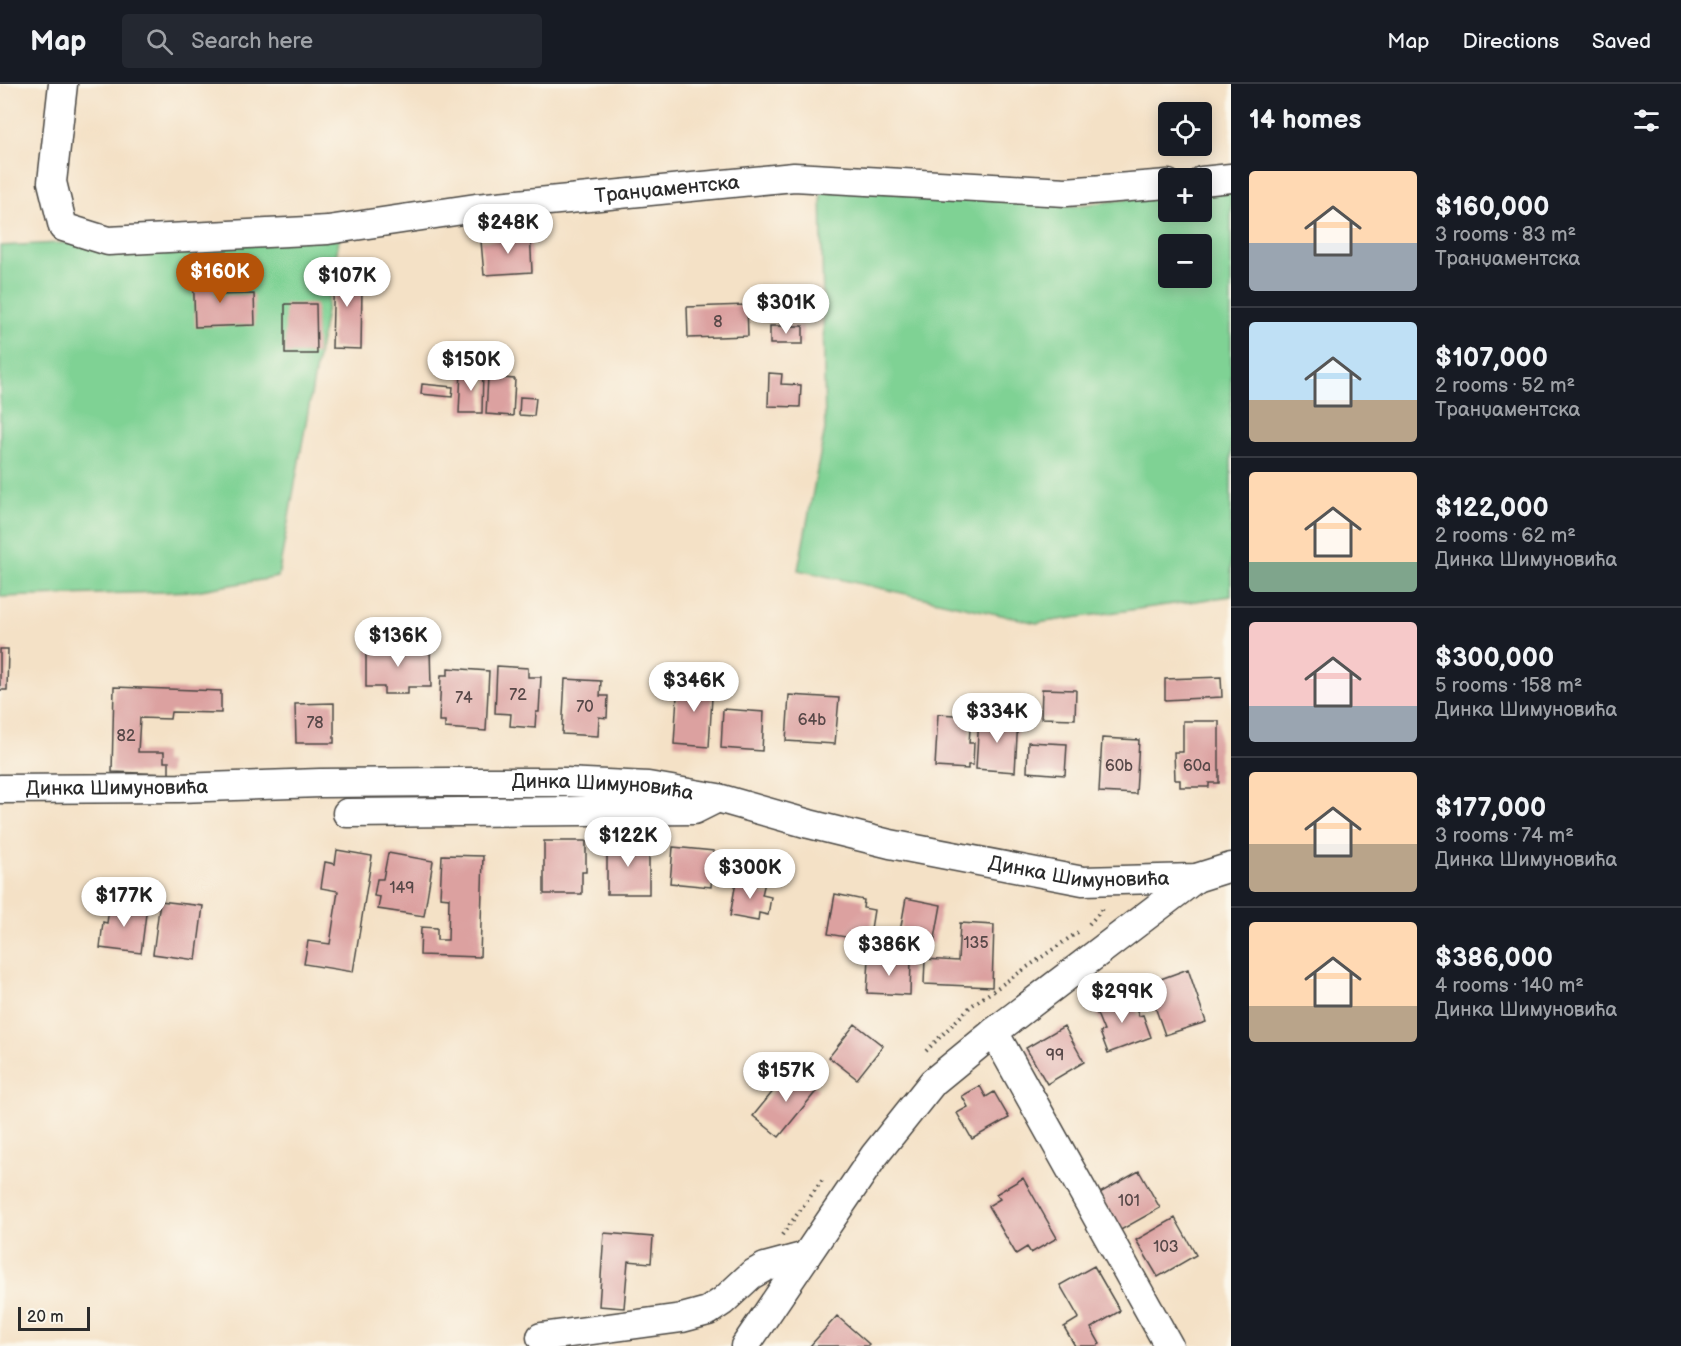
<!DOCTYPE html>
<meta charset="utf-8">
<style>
body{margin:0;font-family:"Balsamiq Sans",sans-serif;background:#242831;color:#f1f3f6;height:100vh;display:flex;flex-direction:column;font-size:22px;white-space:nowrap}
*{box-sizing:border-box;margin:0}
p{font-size:20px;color:#9ea1a6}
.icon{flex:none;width:33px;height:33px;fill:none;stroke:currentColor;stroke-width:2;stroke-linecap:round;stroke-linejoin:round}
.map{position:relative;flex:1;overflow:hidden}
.details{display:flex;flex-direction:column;background:#171b24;width:450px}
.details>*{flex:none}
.buttons{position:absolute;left:1158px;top:18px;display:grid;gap:12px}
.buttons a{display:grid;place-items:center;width:54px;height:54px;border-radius:6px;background:#171b24;box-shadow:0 3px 15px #0003;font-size:30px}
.scale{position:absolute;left:18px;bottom:15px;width:72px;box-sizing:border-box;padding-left:6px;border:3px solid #2b2b2b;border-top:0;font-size:16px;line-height:21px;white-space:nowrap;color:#2b2b2b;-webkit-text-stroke:4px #fbf7ec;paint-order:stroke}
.price{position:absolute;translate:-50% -51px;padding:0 14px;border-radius:21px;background:#fff;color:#222;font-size:20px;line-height:39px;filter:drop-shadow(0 2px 3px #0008)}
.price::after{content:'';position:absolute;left:50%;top:36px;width:18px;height:14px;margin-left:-9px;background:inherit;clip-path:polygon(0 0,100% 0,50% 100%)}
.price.active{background:#b45309;color:#fff}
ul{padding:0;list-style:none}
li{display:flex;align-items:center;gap:18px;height:150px;padding:0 18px}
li+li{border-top:2px solid #363941}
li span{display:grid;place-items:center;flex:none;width:168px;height:120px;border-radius:6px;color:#555}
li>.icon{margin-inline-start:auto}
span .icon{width:72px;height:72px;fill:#fffc;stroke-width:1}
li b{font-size:26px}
h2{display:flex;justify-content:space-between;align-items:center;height:72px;padding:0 18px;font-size:26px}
header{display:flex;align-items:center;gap:36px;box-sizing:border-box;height:84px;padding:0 30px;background:#171b24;border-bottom:2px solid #363941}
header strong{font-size:28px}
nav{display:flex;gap:33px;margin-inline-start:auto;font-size:21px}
.search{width:420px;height:54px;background:#242831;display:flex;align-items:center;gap:15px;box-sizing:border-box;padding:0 21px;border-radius:6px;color:#9ea1a6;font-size:22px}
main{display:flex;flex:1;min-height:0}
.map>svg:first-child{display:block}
.green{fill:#7fd294;stroke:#557e60;stroke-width:1.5;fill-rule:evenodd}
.building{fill:#dca1a0}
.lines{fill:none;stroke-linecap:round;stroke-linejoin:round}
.minor-casing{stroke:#494642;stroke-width:31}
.path{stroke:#494642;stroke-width:4;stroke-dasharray:1.5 4.5;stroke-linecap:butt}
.minor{stroke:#fff;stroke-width:28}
.labels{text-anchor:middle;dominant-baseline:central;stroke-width:5;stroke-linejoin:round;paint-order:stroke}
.number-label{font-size:16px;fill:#574848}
.street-label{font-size:20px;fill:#2b2b2b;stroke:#fbf7ec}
</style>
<header>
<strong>Map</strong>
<div class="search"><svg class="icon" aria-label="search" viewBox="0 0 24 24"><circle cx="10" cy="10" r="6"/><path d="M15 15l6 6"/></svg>Search here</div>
<nav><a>Map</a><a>Directions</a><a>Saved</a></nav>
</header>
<main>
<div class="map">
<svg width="1231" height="1262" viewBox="0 0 1231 1262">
<rect width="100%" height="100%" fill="#fbf7ec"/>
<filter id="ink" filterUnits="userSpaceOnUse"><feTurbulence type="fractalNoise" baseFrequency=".0167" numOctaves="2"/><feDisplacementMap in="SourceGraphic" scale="12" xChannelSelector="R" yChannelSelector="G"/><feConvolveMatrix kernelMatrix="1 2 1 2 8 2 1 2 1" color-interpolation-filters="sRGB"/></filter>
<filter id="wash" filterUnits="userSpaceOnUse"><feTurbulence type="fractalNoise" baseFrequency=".008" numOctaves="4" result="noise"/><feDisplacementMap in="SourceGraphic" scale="24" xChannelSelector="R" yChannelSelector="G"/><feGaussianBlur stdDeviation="1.35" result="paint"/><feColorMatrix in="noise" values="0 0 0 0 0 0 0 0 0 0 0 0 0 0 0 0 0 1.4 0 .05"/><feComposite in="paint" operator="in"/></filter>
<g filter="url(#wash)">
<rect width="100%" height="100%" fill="#f4e1c6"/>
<path class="green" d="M821 103 1074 122 1168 110V128H1202V106L1231 103V512L1037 539 798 486 825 345ZM1168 160H1202V194H1168Z
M341 145 278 493 195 507 0 513V162Z"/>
<g id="blocks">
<path class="building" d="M530 146 532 188 484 191 481 157 512 155 511 148Z
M334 180H356L355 203H362L361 265 332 264Z
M193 184H214L215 211 254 210 255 241 195 243Z
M285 220H316L317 270H285Z
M747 221 748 252 688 254 687 223Z
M770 242H803V260H770Z
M461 287 483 288 482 329H459Z
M769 289 782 290 781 300 801 301 800 323 768 322Z
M488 293 515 295 513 332 486 330Z
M422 300 453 303 452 313 421 310Z
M520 313 536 314 534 332 519 331Z
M406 557 405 565 430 564 431 603H408V610H384V603H366V565L379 564V558Z
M0 565H8L7 606H0Z
M497 582 528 584V593H541L539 628H536L535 644 510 642 511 630 495 629Z
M448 584 489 587 486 647 445 644V637H439L441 591H448Z
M1221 593 1222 613 1165 616V595Z
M565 595 601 597 600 612H608L607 634 599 633 598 652 562 650Z
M678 595 713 597 709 663 674 660Z
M114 603 221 607V629L171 628 170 635 140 634 138 668H164V678H169V690L112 688Z
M1042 605 1076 606 1075 635 1041 634Z
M789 611 839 614 835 660 786 657Z
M334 619V659H296L295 620Z
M723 625 764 628 762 667 721 664Z
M938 630 971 632 969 659H974L973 681H968V685L935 683Z
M979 632 1018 635 1015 688 976 685Z
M1183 637H1219V699H1209V703H1180V696H1175L1174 668H1183Z
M1102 654 1139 656 1136 710 1099 708Z
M1028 658 1067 660 1065 691 1027 688Z
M544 757H586V788H582V810H544Z
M607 757H649V810H607Z
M673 763 714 767 711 803 670 799Z
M337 766 372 772 353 888 304 880 308 857 330 860 338 807 321 804 325 778 335 780Z
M388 769 433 777 424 832 378 825 380 813 374 812 377 795H383Z
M442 771 483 772 480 873 420 871 421 843 437 844V856H448L449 814 440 813Z
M737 792 765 798 762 811 771 813 768 831 759 829 758 837 730 832Z
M835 810 864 816 863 824 874 826 870 851 858 849 857 855 828 850Z
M906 814 941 821 934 860 899 853Z
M110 817 147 822 141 869 100 864 103 838 107 839Z
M160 817 203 822 196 876 153 870Z
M960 839 994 841 992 903 924 900 925 875 958 877Z
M869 874 911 876 910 911 867 909Z
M1188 885 1206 938 1165 951 1147 900Z
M1131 911 1139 932 1143 931 1151 953 1108 969 1100 948 1104 947 1095 925Z
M855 940 883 962 857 995 829 973Z
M1064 942 1084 978 1047 1000 1026 964Z
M792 984 818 1005 779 1053 753 1032Z
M980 1002 986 1013 994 1008 1009 1034 972 1055 957 1029 968 1023 962 1012Z
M1139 1087 1160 1124 1119 1147 1098 1110Z
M1023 1094 1057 1154 1031 1169 1027 1163 1016 1170 988 1122 1000 1115 996 1110Z
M1175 1134 1196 1171 1158 1193 1136 1156Z
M604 1149 653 1153 651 1179 628 1177 624 1224 599 1222Z
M1094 1182 1120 1227 1091 1244 1100 1260 1096 1262H1075L1064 1243 1079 1234 1060 1201Z
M837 1232 869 1260 867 1262H810Z"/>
</g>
</g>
<g filter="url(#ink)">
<use href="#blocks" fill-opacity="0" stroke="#494642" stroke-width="1.5"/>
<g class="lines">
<defs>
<g id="minor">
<path id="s1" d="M63 0 52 98 63 143 108 157 328 146 476 124 794 93 1066 108 1168 100"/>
<path d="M1202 97 1231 94"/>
<path id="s2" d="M0 705 179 704 320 699 449 698H565L648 702 718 714 809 740 890 760 1083 797 1196 794 1231 783"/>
<path d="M347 729 694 726 714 716"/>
<path d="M994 948 1169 1262"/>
<path d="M541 1253 682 1234 708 1227 723 1217 751 1191 765 1183 806 1172"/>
<path d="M745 1262 874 1072 933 998 994 948 1196 794"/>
</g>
</defs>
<use href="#minor" class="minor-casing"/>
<path class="path" d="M1089 840 1101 827 1102 822
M926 967 971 922 1078 848
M782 1151 824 1094"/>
<use href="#minor" class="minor"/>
</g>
</g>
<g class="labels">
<g class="number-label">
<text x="718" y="238">8</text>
<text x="518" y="611">72</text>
<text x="464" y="614">74</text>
<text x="585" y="623">70</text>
<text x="812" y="636">64b</text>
<text x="315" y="639">78</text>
<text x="126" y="652">82</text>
<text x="1119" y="682">60b</text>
<text x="1197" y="682">60a</text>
<text x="402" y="804">149</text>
<text x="976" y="859">135</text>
<text x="1055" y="971">99</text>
<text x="1129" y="1117">101</text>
<text x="1166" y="1163">103</text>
</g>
<g class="street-label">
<text stroke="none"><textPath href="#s1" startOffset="754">Транџаментска</textPath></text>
<text stroke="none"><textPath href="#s2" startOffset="117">Динка Шимуновића</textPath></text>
<text stroke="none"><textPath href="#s2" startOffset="603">Динка Шимуновића</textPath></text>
<text stroke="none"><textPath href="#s2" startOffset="1089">Динка Шимуновића</textPath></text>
</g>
</g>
</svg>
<div class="buttons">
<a><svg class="icon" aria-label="locate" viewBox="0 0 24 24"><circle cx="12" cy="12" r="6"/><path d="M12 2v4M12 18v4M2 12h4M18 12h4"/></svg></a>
<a>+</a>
<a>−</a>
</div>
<div class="scale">20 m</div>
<b class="price" style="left:508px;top:171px">$248K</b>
<b class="price active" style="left:220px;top:220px">$160K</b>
<b class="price" style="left:347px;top:224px">$107K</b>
<b class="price" style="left:786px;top:251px">$301K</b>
<b class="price" style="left:471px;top:308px">$150K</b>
<b class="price" style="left:398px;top:584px">$136K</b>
<b class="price" style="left:694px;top:629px">$346K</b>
<b class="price" style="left:997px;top:660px">$334K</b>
<b class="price" style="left:628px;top:784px">$122K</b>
<b class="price" style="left:750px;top:816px">$300K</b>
<b class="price" style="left:124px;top:844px">$177K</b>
<b class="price" style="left:889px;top:893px">$386K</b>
<b class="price" style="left:1122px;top:940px">$299K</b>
<b class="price" style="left:786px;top:1019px">$157K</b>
</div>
<section class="details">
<h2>14 homes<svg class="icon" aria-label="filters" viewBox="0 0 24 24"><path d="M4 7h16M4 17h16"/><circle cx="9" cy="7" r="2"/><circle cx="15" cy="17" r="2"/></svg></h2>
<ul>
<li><span style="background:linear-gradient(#ffd9b3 60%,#9aa5b1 0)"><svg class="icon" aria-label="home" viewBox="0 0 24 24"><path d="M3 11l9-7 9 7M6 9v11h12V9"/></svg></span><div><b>$160,000</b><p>3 rooms · 83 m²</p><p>Транџаментска</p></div></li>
<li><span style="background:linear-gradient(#bfe0f5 65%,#b9a48a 0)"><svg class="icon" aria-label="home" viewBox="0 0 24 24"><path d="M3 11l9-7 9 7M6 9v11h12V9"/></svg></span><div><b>$107,000</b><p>2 rooms · 52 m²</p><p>Транџаментска</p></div></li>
<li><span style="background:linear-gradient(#ffd9b3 75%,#7fa58c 0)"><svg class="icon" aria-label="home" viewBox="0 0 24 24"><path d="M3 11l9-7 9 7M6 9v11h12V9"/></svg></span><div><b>$122,000</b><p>2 rooms · 62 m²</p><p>Динка Шимуновића</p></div></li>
<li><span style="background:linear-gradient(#f6c9c9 70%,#9aa5b1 0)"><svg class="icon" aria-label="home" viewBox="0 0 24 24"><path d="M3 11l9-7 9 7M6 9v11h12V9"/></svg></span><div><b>$300,000</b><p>5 rooms · 158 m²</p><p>Динка Шимуновића</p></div></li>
<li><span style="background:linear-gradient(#ffd9b3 60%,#b9a48a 0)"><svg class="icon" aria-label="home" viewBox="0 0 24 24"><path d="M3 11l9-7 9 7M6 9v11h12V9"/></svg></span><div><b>$177,000</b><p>3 rooms · 74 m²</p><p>Динка Шимуновића</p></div></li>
<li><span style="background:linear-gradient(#ffd9b3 70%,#b9a48a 0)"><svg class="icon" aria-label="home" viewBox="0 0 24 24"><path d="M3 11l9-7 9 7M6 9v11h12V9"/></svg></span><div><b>$386,000</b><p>4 rooms · 140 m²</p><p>Динка Шимуновића</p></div></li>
</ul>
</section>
</main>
